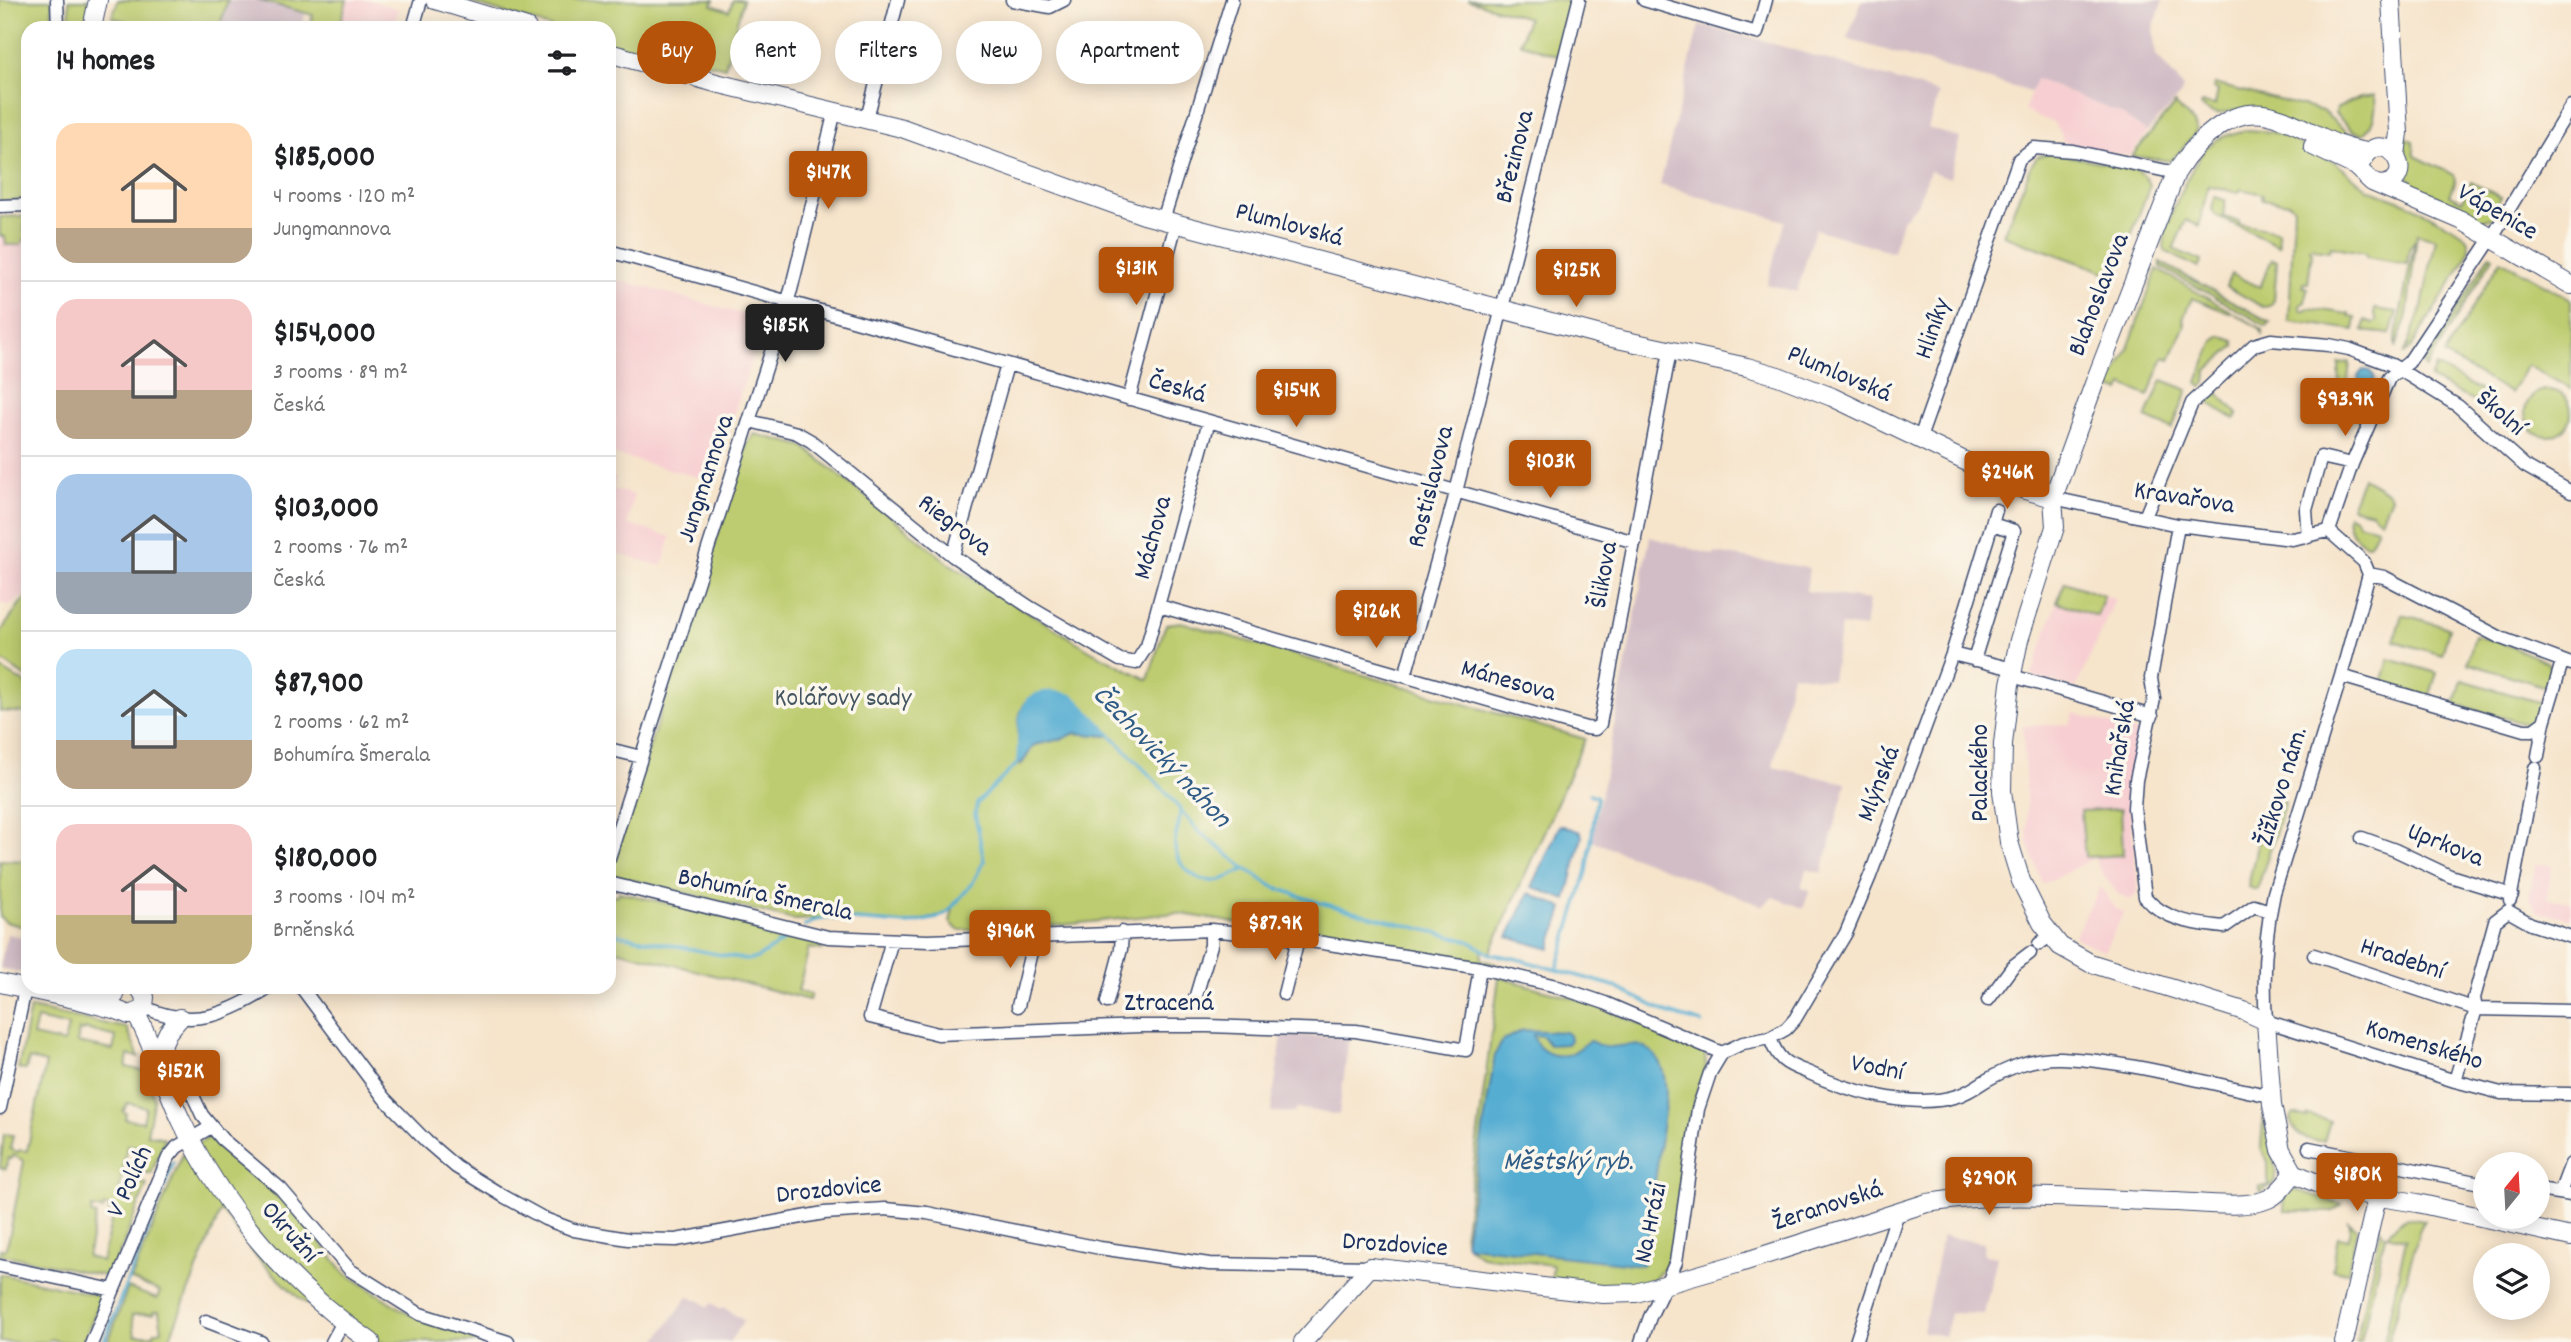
<!DOCTYPE html>
<meta charset="utf-8">
<style>
body{margin:0;font-family:Dekko,sans-serif;background:#f2f2f2;color:#202124;height:100vh;display:flex;flex-direction:column;font-size:26px;white-space:nowrap}
*{box-sizing:border-box;margin:0}
p{font-size:23px;color:#757577}
.icon{flex:none;width:38px;height:38px;fill:none;stroke:currentColor;stroke-width:2;stroke-linecap:round;stroke-linejoin:round}
.map{position:relative;flex:1;overflow:hidden}
.panel{position:absolute;left:21px;top:21px;width:595px;height:973px;display:flex;flex-direction:column;background:#fff;border-radius:21px;box-shadow:0 4px 18px #0003}
.panel>*{flex:none}
.guide{position:absolute;left:637px;top:21px;width:665px;height:63px;display:flex;gap:14px}
.needle{width:46px;rotate:18deg}
.buttons{position:absolute;left:2473px;top:1152px;display:grid;gap:14px}
.buttons a{display:grid;place-items:center;width:77px;height:77px;border-radius:50%;background:#fff;box-shadow:0 4px 18px #0003;font-size:35px}
.price{position:absolute;translate:-50% -60px;padding:0 16px;border-radius:7px;background:#b45309;color:#fff;font-size:23px;line-height:46px;filter:drop-shadow(0 2px 4px #0008)}
.price::after{content:'';position:absolute;left:50%;top:42px;width:21px;height:16px;margin-left:-10px;background:inherit;clip-path:polygon(0 0,100% 0,50% 100%)}
.price.on{background:#222;color:#fff}
ul{padding:0;list-style:none}
li{display:flex;align-items:center;gap:21px;height:175px;padding:0 35px}
li+li{border-top:2px solid #e0e0e0}
li span{display:grid;place-items:center;flex:none;width:196px;height:140px;border-radius:21px;color:#555}
li>.icon{margin-inline-start:auto}
span .icon{width:84px;height:84px;fill:#fffc;stroke-width:1}
li b{font-size:30px}
h2{display:flex;justify-content:space-between;align-items:center;height:84px;padding:0 35px;font-size:30px}
.tag{padding:0 24px;border-radius:32px;background:#fff;box-shadow:0 4px 18px #0003;font-size:24px;line-height:63px}
.tag.on{background:#b45309;color:#fff}
.map>svg:first-child{display:block}
.built{fill:#f7cfd2}
.industrial{fill:#d2bdc6}
.green{fill:#bdcc6f;stroke:#6c7e66;stroke-width:2;fill-rule:evenodd}
.water{fill:#55add2;stroke:#386e98;stroke-width:2}
.lines{fill:none;stroke-linecap:round;stroke-linejoin:round}
.stream{stroke:#55add2;stroke-width:3.5}
.street-casing{stroke:#3c4a6e;stroke-width:15}
.secondary-casing{stroke:#3c4a6e;stroke-width:20}
.street{stroke:#fff;stroke-width:12}
.secondary{stroke:#fff;stroke-width:18}
.labels{text-anchor:middle;dominant-baseline:central;stroke-width:7;stroke-linejoin:round;paint-order:stroke}
.street-label{font-size:26px;fill:#1b2f5e;stroke:#fbf7ec}
.park-label{font-size:26px;fill:#445662;stroke:#fbf7ec}
.water-label{font-size:28px;font-style:italic;fill:#2f5b87;stroke:#fbf7ec}
</style>
<div class="map">
<svg width="2571" height="1342" viewBox="0 0 2571 1342">
<rect width="100%" height="100%" fill="#fbf7ec"/>
<filter id="ink" filterUnits="userSpaceOnUse"><feTurbulence type="fractalNoise" baseFrequency=".0143" numOctaves="2"/><feDisplacementMap in="SourceGraphic" scale="14" xChannelSelector="R" yChannelSelector="G"/><feConvolveMatrix kernelMatrix="1 2 1 2 8 2 1 2 1" color-interpolation-filters="sRGB"/></filter>
<filter id="wash" filterUnits="userSpaceOnUse"><feTurbulence type="fractalNoise" baseFrequency=".00686" numOctaves="4" result="noise"/><feDisplacementMap in="SourceGraphic" scale="28" xChannelSelector="R" yChannelSelector="G"/><feGaussianBlur stdDeviation="1.57" result="paint"/><feColorMatrix in="noise" values="0 0 0 0 0 0 0 0 0 0 0 0 0 0 0 0 0 1.4 0 .05"/><feComposite in="paint" operator="in"/></filter>
<g filter="url(#wash)">
<rect width="100%" height="100%" fill="#f6e4cb"/>
<path class="built" d="M347 0H369L398 9 394 28H339Z
M2036 79 2121 114 2147 132 2129 156 2063 143 2061 133 2054 123 2024 111Z
M28 223V594L8 605 0 603V227Z
M609 277 764 320 712 481 609 453Z
M609 476 616 478 613 489 634 495 627 524 671 537 662 566 618 554 613 568 619 570 609 607Z
M2064 580 2115 599 2076 688 2032 676Z
M2074 713 2140 733 2128 788 2138 893 2130 900 2119 894 2105 878 2094 858 2043 884 2028 844 2023 726 2070 724Z
M2536 863 2552 866 2547 898 2571 902V918L2538 912 2529 897Z
M2100 887 2116 909 2124 912 2104 951 2074 937Z"/>
<path class="industrial" d="M228 0H258L305 14 301 28H219Z
M1862 0H2163L2153 29 2156 55 2183 87 2181 94 2147 132 2121 114 2036 79 2031 92 1847 39Z
M1699 25 1757 39 1939 93 1928 128 1960 138 1950 178 1930 171 1917 204 1902 220 1893 252 1815 229 1797 292 1767 284 1785 221 1660 185Z
M1650 537 1714 555 1715 553 1809 568 1806 591 1869 600 1865 628 1841 625 1832 680 1792 674 1773 767 1846 783 1822 873 1806 869 1801 887 1810 890 1803 908 1773 897 1763 906 1592 841Z
M7 934 28 938V974L0 968Z
M1282 1035 1349 1037 1339 1115 1296 1108 1294 1113 1271 1112Z
M1942 1236 1984 1243 1983 1251 1985 1255 1997 1257 1984 1314 1950 1313 1945 1336 1923 1332Z
M688 1297 700 1301 708 1307 712 1303 720 1310 723 1307 744 1321 729 1342H655Z"/>
<path class="green" d="M0 0H52V28H28V199L0 201Z
M69 0H88L89 4 87 28H70Z
M118 0H228L219 28H148L112 17Z
M258 0H347L339 28H309L313 15Z
M462 0H714L712 5 729 11 733 0H743L725 67 695 60 655 59 609 45V28H553Z
M1468 0H1579L1564 58 1520 43 1528 18Z
M2214 84 2322 111 2348 133 2349 136 2346 144 2235 110C2221 114 2211 117 2201 105L2202 103 2215 105 2218 90 2213 88Z
M2374 95C2378 105 2374 126 2363 134L2353 131 2335 114 2336 109 2360 97Z
M2175 104 2194 123 2197 130 2193 137 2171 161 2132 156Z
M2248 130 2271 132 2289 138 2335 162 2368 189 2407 203 2462 233C2471 241 2470 249 2465 260L2410 349 2405 353 2422 306 2436 239 2417 234 2407 315 2396 348V336L2415 240 2409 249 2407 264 2366 257V253L2331 246 2329 251 2316 249 2314 246 2310 248 2312 252 2308 283H2303V287L2307 288 2305 302 2299 306 2302 311 2309 308 2349 314V317L2356 318 2354 330 2289 321 2294 208 2289 203 2262 199 2263 194 2241 189 2238 193 2208 186 2199 226 2186 220 2173 249 2202 261 2198 268 2165 251C2159 232 2193 160 2208 146 2220 136 2234 132 2248 130Z
M2404 137 2413 141 2415 156 2454 175 2455 181 2449 195 2462 201 2471 182 2501 197 2494 209 2498 213 2494 218 2480 221 2414 185 2407 175Z
M2052 153 2133 168C2142 172 2146 176 2150 185L2116 276 2003 235 2032 164 2038 156Z
M2214 197 2225 200 2223 217 2239 221V224L2278 231 2279 246 2215 215 2212 210Z
M26 216 24 230 27 236 20 245H6L5 236H0V217Z
M2490 255 2493 257 2426 368 2423 365Z
M2272 259 2277 261 2274 300 2270 306 2263 307 2226 286 2231 274 2260 287Z
M2501 260 2571 300V389L2527 365 2511 393 2444 355Z
M2160 262 2270 322 2267 326 2161 267Z
M2157 269 2263 330 2262 334 2260 328 2232 312 2229 313 2192 298 2183 318 2185 325 2170 359 2164 357 2148 396 2123 385 2120 391 2108 388 2127 351Z
M2375 309 2397 312 2390 334 2363 331 2365 320 2373 323 2377 320 2374 314Z
M2221 336 2234 341 2235 346 2207 371 2206 383 2201 387 2197 382 2214 341Z
M2350 362 2343 424H2341L2339 364Z
M2436 366 2490 396 2484 407 2430 378Z
M2162 380 2188 390 2172 429 2146 418Z
M2525 413a23 23 0 1 1 46 0a23 23 0 1 1-46 0Z
M2217 392 2238 414 2234 419 2206 401Z
M755 434 803 446 950 564 1093 652 1148 680 1164 629 1167 624 1181 622 1585 739 1490 954 1482 950 1481 960 1498 964 1497 966 1176 913 1062 925 963 930H958L950 922 953 908 942 916 907 924 836 918 794 920 613 875 610 869 747 444ZM1052 692 1072 696 1107 736 1075 733 1062 739 1034 745 1022 764 1017 766C1025 735 1004 695 1052 692Z
M2363 478 2389 493 2391 497 2381 520 2374 516 2372 512 2351 507Z
M2348 515 2356 518 2358 523 2377 528 2369 544 2366 545C2355 536 2345 530 2348 515Z
M2065 582 2104 596 2097 616 2057 602Z
M28 596V678L0 659V633L20 604Z
M2402 614 2449 628 2442 655 2394 641Z
M2475 636 2500 642 2547 662 2553 674 2550 688 2467 663Z
M2389 659 2437 673 2429 697 2382 683Z
M0 668 28 685V713L0 711Z
M2462 680 2545 704C2540 716 2538 723 2525 724L2455 704Z
M2280 797 2285 803 2257 890 2248 887 2259 836Z
M2121 809 2123 855 2085 857 2081 811Z
M0 860 28 861V928L6 922 0 917Z
M619 892 814 938 822 950 809 948 798 991 811 995 809 1000 609 948V896L618 895Z
M1499 977 1590 1003 1698 1048 1705 1055 1706 1067 1698 1087 1689 1120 1672 1247 1665 1268 1649 1283 1612 1288 1551 1281 1553 1265 1481 1256 1469 1247 1464 1237Z
M30 1008 127 1028 139 1057 128 1055 126 1067 144 1071 154 1098 147 1134 165 1138 151 1174 140 1171 145 1147 127 1145 119 1193 134 1197 137 1182 147 1184 110 1277 0 1254V1249L5 1250 9 1238 24 1161 13 1155 12 1159 8 1158 6 1169 0 1168 4 1134 13 1135 10 1149 18 1152 20 1150 27 1151 46 1063 29 1059 26 1070 18 1069ZM37 1019 68 1026 64 1043 33 1036ZM85 1029 116 1037 113 1050 77 1043 79 1030 84 1031ZM128 1103 146 1107 143 1122 125 1119 126 1113 123 1111ZM104 1206 110 1207 109 1212 113 1213 102 1261 87 1257 96 1215 91 1214 92 1208 103 1210Z
M2294 1114 2307 1118 2308 1115 2330 1121 2324 1141C2307 1141 2294 1136 2290 1119Z
M2263 1118 2277 1173 2273 1184 2261 1192 2259 1186H2268V1162L2261 1148Z
M212 1136 282 1195 345 1273 409 1314 500 1342H357L298 1297 280 1280 255 1255 221 1210 168 1342H108L128 1288 157 1299 160 1291 131 1280 184 1151ZM159 1311 162 1330 154 1332V1335H135L132 1315 153 1314V1312Z
M2295 1190 2342 1204 2332 1212 2285 1211 2283 1199 2291 1191Z
M2406 1217 2424 1220 2420 1229 2388 1342H2384L2406 1239 2386 1235Z
M2347 1220 2357 1228 2348 1272 2332 1269 2338 1237 2349 1239 2350 1224Z
M2381 1229 2385 1236 2361 1342H2356Z
M0 1274 102 1296 83 1342H62L50 1339 48 1342H0Z"/>
<path class="water" d="M2363 370 2371 371 2375 378 2370 387 2367 401 2361 405 2355 399 2359 384 2358 376Z
M1052 692 1073 696 1109 733 1107 736 1075 733 1062 739 1034 745 1023 762 1018 763C1020 731 1009 695 1052 692Z
M1560 825 1581 832 1582 837 1566 900 1532 887Z
M1529 893 1563 908 1550 949 1508 937Z
M1523 1030 1565 1032 1569 1035 1570 1040 1567 1044 1549 1045 1542 1036 1533 1035C1537 1051 1554 1059 1570 1054 1577 1051 1583 1045 1590 1041 1596 1043 1599 1046 1605 1047 1615 1048 1624 1044 1634 1045 1661 1047 1666 1076 1666 1097L1645 1260 1642 1265 1469 1246 1465 1243 1495 1054 1503 1040Z"/>
<g class="lines">
<path class="stream" d="M1180 809C1181 821 1176 831 1175 842 1174 866 1198 885 1220 880 1229 878 1237 872 1246 869
M805 926 816 920 827 918 907 924 937 918 948 912 972 884 984 861 975 814 977 803 1018 763C1021 721 1013 679 1073 696L1163 789 1198 831 1246 869 1274 887 1317 902 1469 941 1490 954 1514 958 1611 985 1668 1013 1702 1023
M609 930 620 935 747 960 757 958 795 933
M1557 969 1587 871 1597 797 1590 794
M104 1342 173 1163"/>
</g>
</g>
<g filter="url(#ink)">
<g class="lines">
<defs>
<path id="street" d="M57 0 58 28
M1012 0 1050 7 1064 0
M1644 0 1757 33 1766 0
M413 28 421 0
M867 118 898 0
M0 206 28 205
M1163 220 1232 0
M609 251 1635 542
M1129 399 1176 224
M750 421 797 433 811 441 953 556 1031 608 1120 660 1136 663 1147 646 1209 421
M1920 438 2019 159 2034 148 2073 151 2176 173
M2053 498 2178 525 2292 539 2329 531
M2145 517 2192 403 2254 345 2271 340 2329 345 2349 349 2392 365 2458 406 2525 466 2571 492
M1992 524 1996 510
M2178 525 2151 678 2154 699 2136 780 2134 808 2145 897C2165 921 2195 924 2224 927L2254 906 2270 911
M2329 531 2352 464 2389 378 2409 362 2491 239 2571 106
M2329 531 2364 562 2369 574 2341 676 2524 730H2533L2544 722 2562 662
M2308 537 2306 510 2321 457 2352 464
M953 556 1007 365
M2369 574 2384 577 2501 638 2571 664
M1159 606 1586 728 1595 729 1600 724 1670 351
M1952 654 2013 669
M1405 676 1454 500 1579 0
M2012 676 2152 716
M2341 676 2274 893C2265 934 2263 979 2266 1021L2455 1081 2501 1093 2571 1094
M609 749 641 757
M2538 756 2544 722
M2362 838 2395 850 2450 876 2512 895
M609 858 791 290 835 111
M609 883 828 937 928 941 1211 930 1298 939 1480 968 1552 985 1605 1003 1722 1053 1743 1043 1770 1038C1773 1046 1776 1054 1783 1060 1790 1066 1799 1069 1807 1072 1847 1091 1913 1110 1957 1096 1967 1093 1976 1087 1985 1081 2008 1068 2033 1057 2061 1058 2131 1061 2202 1082 2271 1096
M2510 900 2535 768
M2508 911 2531 924 2571 937
M892 940 870 1017 938 1034 1140 1026H1208L1356 1031 1466 1050 1480 968
M2039 944 2051 935
M2314 955 2476 1009 2571 1011
M301 987 384 1098 427 1142 456 1167 505 1197 545 1219 574 1230 628 1239 676 1240 824 1213 885 1209 927 1213 1100 1248 1209 1264 1370 1267
M1284 994 1298 939
M1195 999 1211 945V930
M1988 1000 2013 966 2030 953
M1107 1002 1121 949 1122 932
M1018 1006 1031 952 1030 936
M144 1007C194 1030 227 1014 271 987
M1770 1038 1786 1029 1795 1019 1846 933 1870 876 1952 654 1992 524 2014 531 1974 660
M208 1060 197 1061 191 1091 202 1115 222 1139 281 1189 350 1270 420 1314 508 1342
M2455 1081 2476 1009 2474 998 2495 921 2508 911
M0 1108 25 989
M2309 1148 2485 1184
M2538 1190 2571 1195
M2560 1193 2571 1164
M0 1266 113 1290
M206 1321 261 1342
M92 1342 168 1158 177 1147 211 1127
M332 1342 343 1322
M1641 1342 1650 1317 1676 1262 1698 1109 1710 1073 1722 1053
M1856 1342 1898 1212"/>
<path id="secondary" d="M435 0 527 28
M2391 0 2399 133 2396 155
M92 28 98 0
M609 53 716 83 902 128 1144 215 1608 337 1747 367 1778 376 1832 397 2025 490 2053 498
M2313 146 2355 166 2372 182 2461 220 2571 285
M2369 152C2317 149 2272 89 2221 125 2202 138 2188 153 2176 173L2094 384 2053 498 2055 527 2019 640 2010 684 2003 744 2002 791 2009 842 2021 881 2042 923 2060 946 2090 963 2244 1011 2266 1021 2272 1105 2281 1150 2294 1173 2323 1186 2343 1191 2417 1203 2571 1237
M2363 160C2384 122 2423 181 2380 185
M0 983 79 1000 117 1010 129 1015 140 1011 144 1007 145 997 139 987
M86 999 115 995
M136 1014C155 1048 165 1087 182 1122 224 1211 290 1286 371 1342
M156 1058 168 1032 180 1018
M1303 1342 1370 1267 1603 1294 1636 1293 1740 1263 1927 1203C2007 1190 2096 1200 2177 1202 2202 1203 2246 1209 2268 1199 2279 1194 2286 1183 2294 1173
M2344 1342 2377 1197"/>
</defs>
<use href="#street" class="street-casing"/>
<use href="#secondary" class="secondary-casing"/>
<use href="#street" class="street"/>
<use href="#secondary" class="secondary"/>
</g>
</g>
<g class="labels">
<g class="street-label">
<text transform="translate(1516 157) rotate(-76)">Březinova</text>
<text transform="translate(2497 213) rotate(30)">Vápenice</text>
<text transform="translate(1289 226) rotate(15)">Plumlovská</text>
<text transform="translate(2100 295) rotate(-69)">Blahoslavova</text>
<text transform="translate(1934 329) rotate(-71)">Hliníky</text>
<text transform="translate(1839 375) rotate(23)">Plumlovská</text>
<text transform="translate(1177 389) rotate(16)">Česká</text>
<text transform="translate(2500 414) rotate(41)">Školní</text>
<text transform="translate(707 479) rotate(-72)">Jungmannova</text>
<text transform="translate(1432 487) rotate(-76)">Rostislavova</text>
<text transform="translate(2184 499) rotate(9)">Kravařova</text>
<text transform="translate(954 526) rotate(37)">Riegrova</text>
<text transform="translate(1154 538) rotate(-75)">Máchova</text>
<text transform="translate(1605 575) rotate(-80)">Šlikova</text>
<text transform="translate(1508 682) rotate(16)">Mánesova</text>
<text transform="translate(2121 748) rotate(-81)">Knihařská</text>
<text transform="translate(1981 773) rotate(-90)">Palackého</text>
<text transform="translate(1880 784) rotate(-69)">Mlýnská</text>
<text transform="translate(2283 787) rotate(-73)">Žižkovo nám.</text>
<text transform="translate(2445 846) rotate(22)">Uprkova</text>
<text transform="translate(765 896) rotate(12)">Bohumíra Šmerala</text>
<text transform="translate(2402 960) rotate(18)">Hradební</text>
<text x="1169" y="1004">Ztracená</text>
<text transform="translate(2424 1046) rotate(17)">Komenského</text>
<text transform="translate(1877 1069) rotate(11)">Vodní</text>
<text transform="translate(131 1182) rotate(-65)">V Polích</text>
<text transform="translate(829 1191) rotate(-6)">Drozdovice</text>
<text transform="translate(1828 1207) rotate(-18)">Žeranovská</text>
<text transform="translate(1652 1223) rotate(-78)">Na Hrázi</text>
<text transform="translate(289 1233) rotate(48)">Okružní</text>
<text transform="translate(1395 1246) rotate(4)">Drozdovice</text>
</g>
<g class="park-label">
<text x="843" y="699">Kolářovy sady</text>
</g>
<g class="water-label">
<text transform="translate(1160 758) rotate(46)">Čechovický náhon</text>
<text x="1568" y="1164">Městský ryb.</text>
</g>
</g>
</svg>
<div class="buttons">
<a><svg class="needle" viewBox="-14 -14 28 28"><path d="M0-13l5 13h-10z" fill="#e53935"/><path d="M0 13l5-13h-10z" fill="#757577"/></svg></a>
<a><svg class="icon" aria-label="layers" viewBox="0 0 24 24"><path d="M12 4l9 5-9 5-9-5zM3 14l9 5 9-5"/></svg></a>
</div>
<b class="price" style="left:828px;top:211px">$147K</b>
<b class="price" style="left:1136px;top:307px">$131K</b>
<b class="price" style="left:1576px;top:309px">$125K</b>
<b class="price on" style="left:785px;top:364px">$185K</b>
<b class="price" style="left:1296px;top:429px">$154K</b>
<b class="price" style="left:2345px;top:438px">$93.9K</b>
<b class="price" style="left:1550px;top:500px">$103K</b>
<b class="price" style="left:2007px;top:511px">$246K</b>
<b class="price" style="left:1376px;top:650px">$126K</b>
<b class="price" style="left:1275px;top:962px">$87.9K</b>
<b class="price" style="left:1010px;top:970px">$196K</b>
<b class="price" style="left:180px;top:1110px">$152K</b>
<b class="price" style="left:2357px;top:1213px">$180K</b>
<b class="price" style="left:1989px;top:1217px">$290K</b>
<div class="guide">
<a class="tag on">Buy</a>
<a class="tag">Rent</a>
<a class="tag">Filters</a>
<a class="tag">New</a>
<a class="tag">Apartment</a>
</div>
<section class="panel">
<h2>14 homes<svg class="icon" aria-label="filters" viewBox="0 0 24 24"><path d="M4 7h16M4 17h16"/><circle cx="9" cy="7" r="2"/><circle cx="15" cy="17" r="2"/></svg></h2>
<ul>
<li><span style="background:linear-gradient(#ffd9b3 75%,#b9a48a 0)"><svg class="icon" aria-label="home" viewBox="0 0 24 24"><path d="M3 11l9-7 9 7M6 9v11h12V9"/></svg></span><div><b>$185,000</b><p>4 rooms · 120 m²</p><p>Jungmannova</p></div></li>
<li><span style="background:linear-gradient(#f6c9c9 65%,#b9a48a 0)"><svg class="icon" aria-label="home" viewBox="0 0 24 24"><path d="M3 11l9-7 9 7M6 9v11h12V9"/></svg></span><div><b>$154,000</b><p>3 rooms · 89 m²</p><p>Česká</p></div></li>
<li><span style="background:linear-gradient(#a9c7e8 70%,#9aa5b1 0)"><svg class="icon" aria-label="home" viewBox="0 0 24 24"><path d="M3 11l9-7 9 7M6 9v11h12V9"/></svg></span><div><b>$103,000</b><p>2 rooms · 76 m²</p><p>Česká</p></div></li>
<li><span style="background:linear-gradient(#bfe0f5 65%,#b9a48a 0)"><svg class="icon" aria-label="home" viewBox="0 0 24 24"><path d="M3 11l9-7 9 7M6 9v11h12V9"/></svg></span><div><b>$87,900</b><p>2 rooms · 62 m²</p><p>Bohumíra Šmerala</p></div></li>
<li><span style="background:linear-gradient(#f6c9c9 65%,#c2b280 0)"><svg class="icon" aria-label="home" viewBox="0 0 24 24"><path d="M3 11l9-7 9 7M6 9v11h12V9"/></svg></span><div><b>$180,000</b><p>3 rooms · 104 m²</p><p>Brněnská</p></div></li>
</ul>
</section>
</div>
